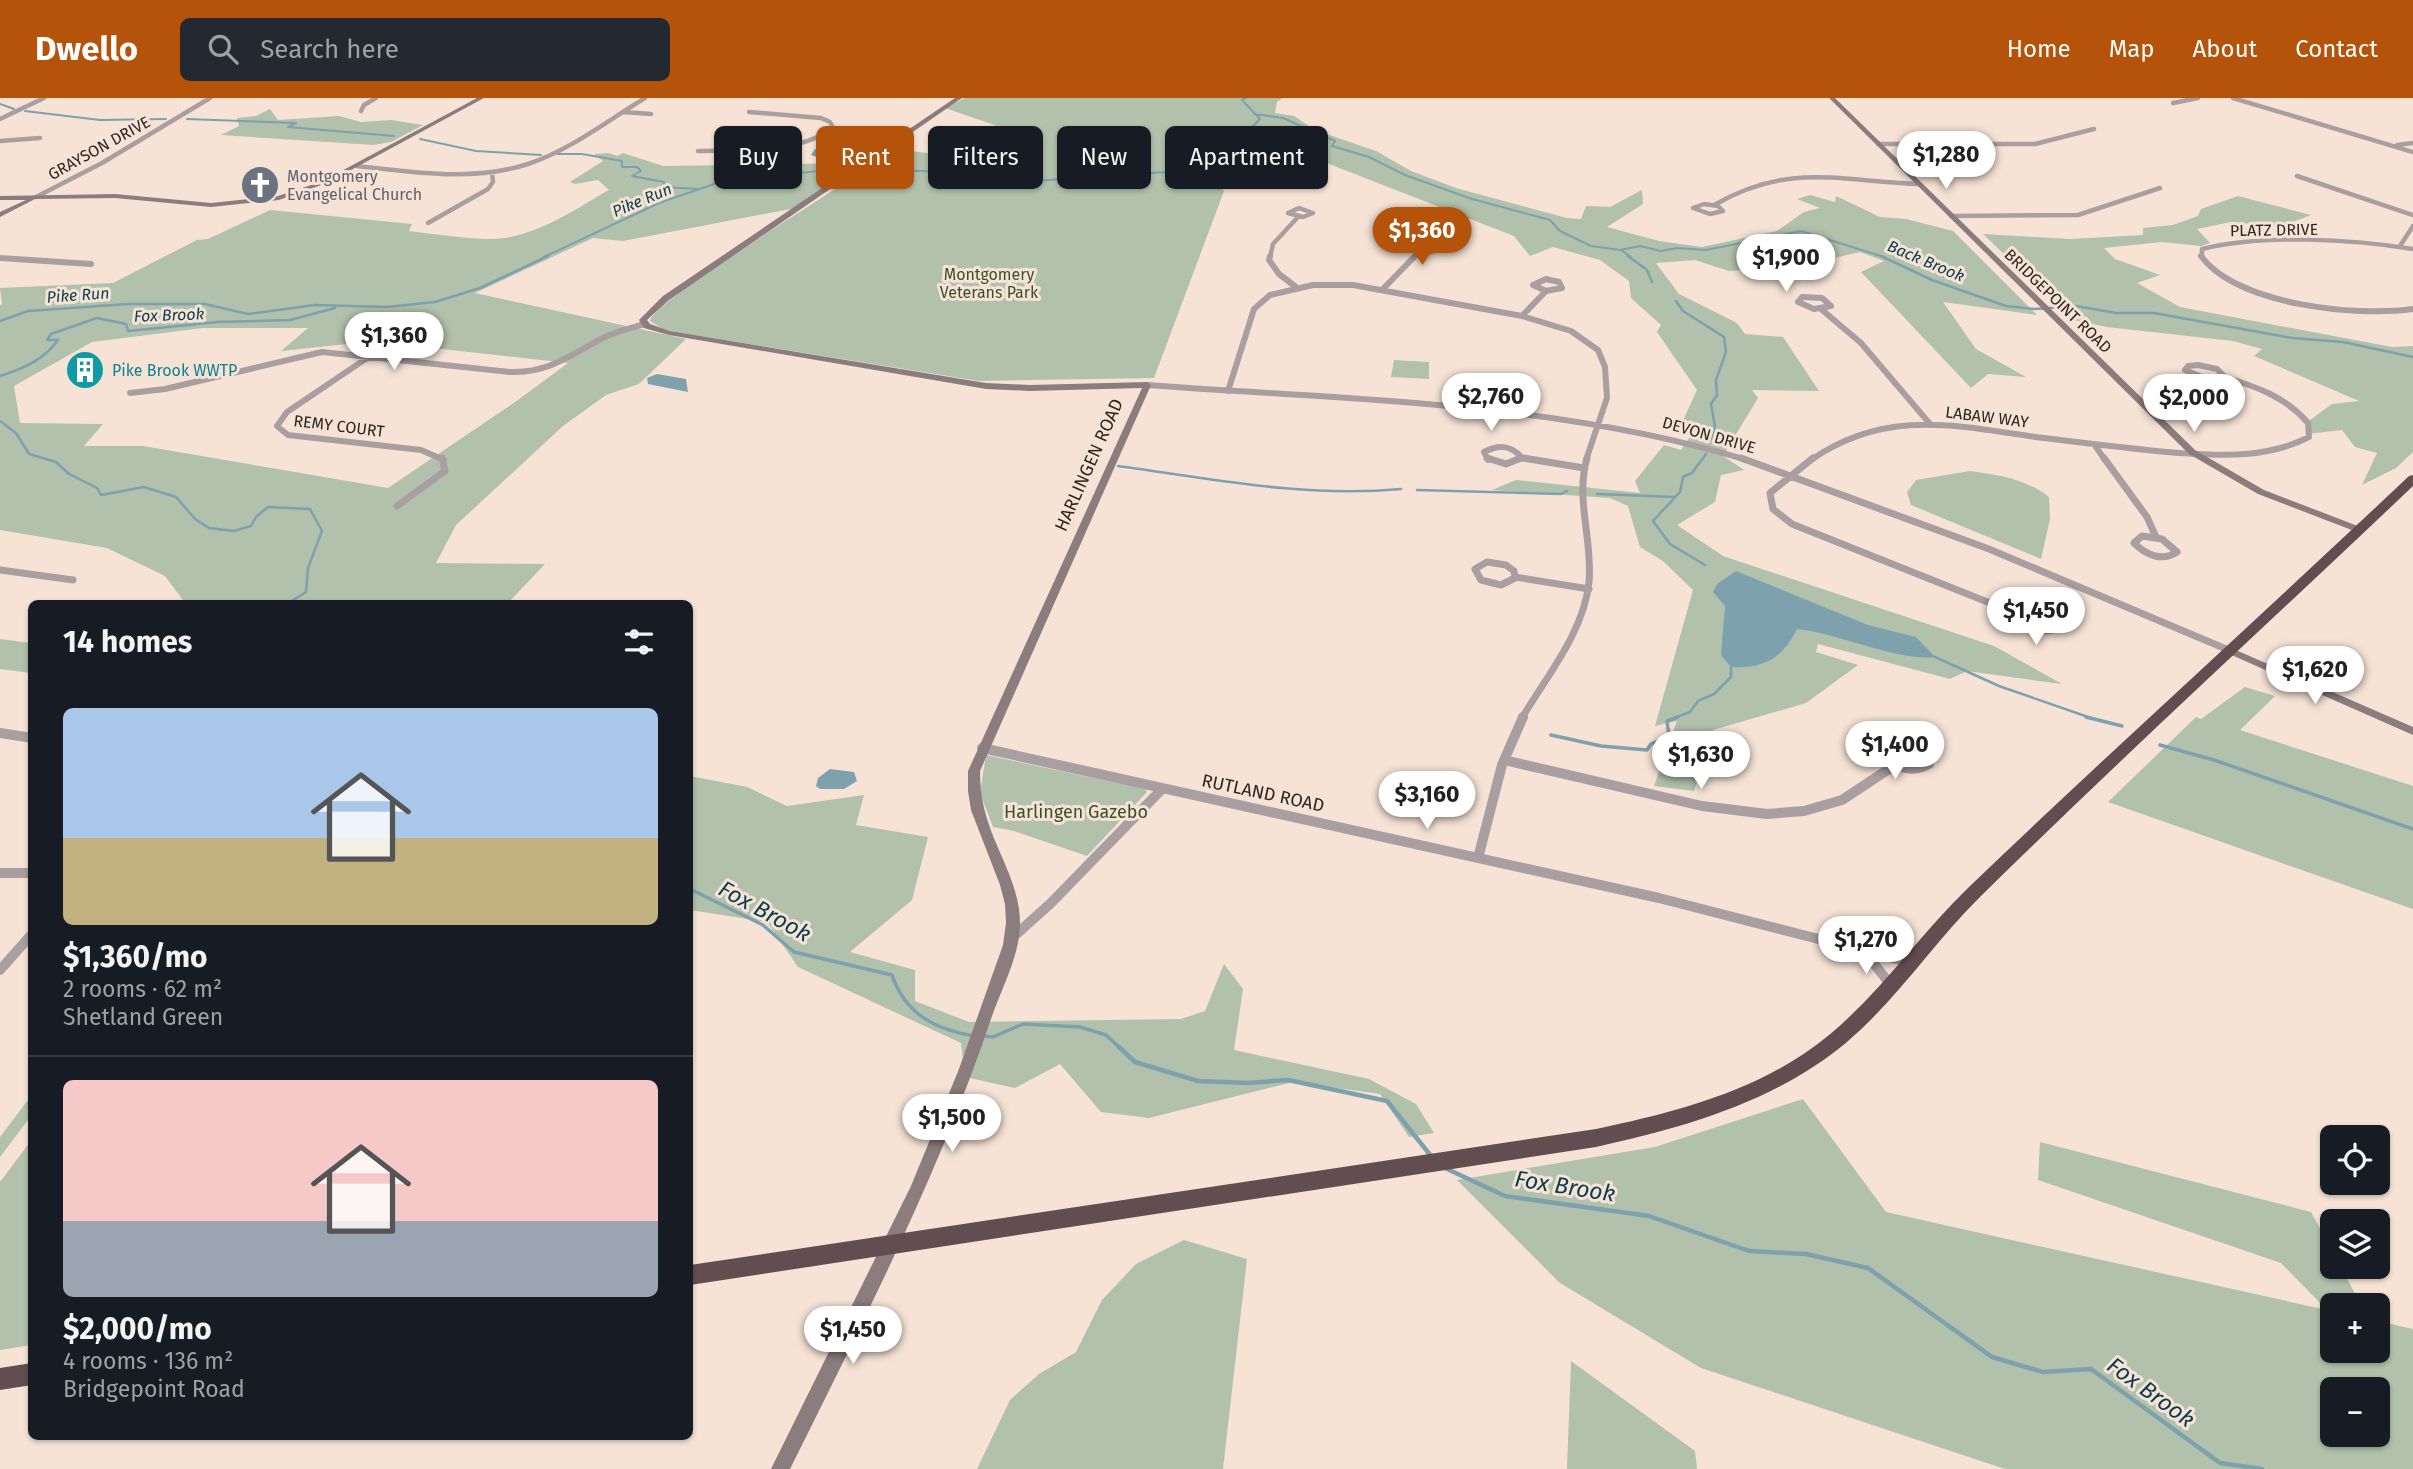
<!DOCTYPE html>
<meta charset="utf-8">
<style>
body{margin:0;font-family:"Fira Sans",sans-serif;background:#242831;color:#f1f3f6;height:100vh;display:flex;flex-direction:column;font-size:26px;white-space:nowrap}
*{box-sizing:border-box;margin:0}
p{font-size:23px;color:#9ea1a6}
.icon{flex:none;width:38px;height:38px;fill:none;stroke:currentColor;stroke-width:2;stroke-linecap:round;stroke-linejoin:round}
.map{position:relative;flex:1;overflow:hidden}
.drawer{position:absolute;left:28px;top:502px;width:665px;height:840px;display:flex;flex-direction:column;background:#171b24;border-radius:10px;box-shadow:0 2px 5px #0004}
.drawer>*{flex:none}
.guide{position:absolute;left:714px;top:28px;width:665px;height:63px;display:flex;gap:14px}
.buttons{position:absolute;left:2320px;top:1027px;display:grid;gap:14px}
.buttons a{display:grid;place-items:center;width:70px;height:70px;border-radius:10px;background:#171b24;box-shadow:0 2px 5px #0004;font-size:35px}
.price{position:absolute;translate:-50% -60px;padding:0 16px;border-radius:24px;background:#fff;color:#222;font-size:23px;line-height:46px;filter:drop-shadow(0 2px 4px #0008)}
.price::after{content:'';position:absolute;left:50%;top:42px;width:21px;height:16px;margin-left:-10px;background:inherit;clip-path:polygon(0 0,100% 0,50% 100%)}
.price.on{background:#b45309;color:#fff}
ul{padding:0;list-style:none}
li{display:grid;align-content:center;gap:14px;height:371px;padding:0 35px}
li+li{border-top:2px solid #363941}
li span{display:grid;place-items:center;height:217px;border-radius:10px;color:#555}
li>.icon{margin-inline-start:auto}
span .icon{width:126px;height:126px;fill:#fffc;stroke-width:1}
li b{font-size:30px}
h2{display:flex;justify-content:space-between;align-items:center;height:84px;padding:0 35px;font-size:30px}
.chip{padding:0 24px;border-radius:10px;background:#171b24;box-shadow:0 2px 5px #0004;font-size:24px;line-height:63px}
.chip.on{background:#b45309;color:#fff}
header{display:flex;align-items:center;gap:42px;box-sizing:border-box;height:98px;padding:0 35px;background:#b45309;color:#fff}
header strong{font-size:33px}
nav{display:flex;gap:38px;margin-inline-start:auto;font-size:24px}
.search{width:490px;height:63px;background:#242831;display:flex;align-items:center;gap:18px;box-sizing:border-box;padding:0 24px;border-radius:10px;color:#9ea1a6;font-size:26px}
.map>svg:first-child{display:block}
.green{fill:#b1c1ab;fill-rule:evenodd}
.water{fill:#7ea1ae}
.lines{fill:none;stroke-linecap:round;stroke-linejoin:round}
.stream-far3{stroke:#7ea1ae;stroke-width:2}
.stream-far2{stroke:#7ea1ae;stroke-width:2.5}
.stream-far1{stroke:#7ea1ae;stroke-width:3.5}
.stream{stroke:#7ea1ae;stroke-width:4.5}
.street-far3{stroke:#a99fa0;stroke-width:4.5}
.street-far2{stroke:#a99fa0;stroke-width:6}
.street-far1{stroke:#a99fa0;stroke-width:7}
.street{stroke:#a99fa0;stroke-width:10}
.secondary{fill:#8b7c7e;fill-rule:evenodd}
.highway{fill:#624e51;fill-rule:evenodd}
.labels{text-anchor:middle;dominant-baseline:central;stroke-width:6;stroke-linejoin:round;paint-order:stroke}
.far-street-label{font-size:16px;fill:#2c2621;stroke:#f6e3d6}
.far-worship-label{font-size:16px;fill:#5b616d;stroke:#f6e3d6;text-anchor:start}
.far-water-label{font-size:16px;font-style:italic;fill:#083d4c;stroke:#f6e3d6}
.far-park-label{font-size:16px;fill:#36522a;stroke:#f6e3d6}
.far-culture-label{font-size:16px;fill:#0d838f;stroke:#f6e3d6;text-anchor:start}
.street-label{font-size:18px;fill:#2c2621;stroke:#f6e3d6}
.park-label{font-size:18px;fill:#36522a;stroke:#f6e3d6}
.near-water-label{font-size:23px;font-style:italic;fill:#083d4c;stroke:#f6e3d6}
</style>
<header>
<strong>Dwello</strong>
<div class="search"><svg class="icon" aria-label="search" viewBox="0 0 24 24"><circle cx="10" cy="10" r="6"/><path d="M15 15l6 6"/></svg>Search here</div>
<nav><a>Home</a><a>Map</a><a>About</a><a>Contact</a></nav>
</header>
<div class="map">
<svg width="2413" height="1371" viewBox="0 0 2413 1371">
<rect width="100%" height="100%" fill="#f6e3d6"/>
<path class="green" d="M965 0H1283L1277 4 1275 15 1294 18 1315 32 1376 53 1411 73 1456 90 1567 120 1581 121 1586 108 1610 109 1642 92 1643 106 1607 129 1659 143 1702 149 1777 133 1804 114 1820 110 1797 101 1810 97 1835 104 1836 98 1880 119 1906 121 1953 133 2037 217 1943 204 1976 251 2026 279 1988 276 1971 290 1861 174 1884 163 1860 154 1800 168 1729 173 1695 162 1656 165 1679 196 1737 225 1745 236 1783 239 1819 293 1752 292 1758 300 1723 358 1744 372 1721 377 1715 404 1677 427 1723 458 1994 548 2062 586 1967 573 1950 581 1818 546 1816 554 1858 567 1806 605 1713 632 1694 693 1654 688 1677 623 1655 628 1693 492 1663 463 1640 449 1628 408 1610 400 1492 392 1516 382 1640 395 1635 383 1664 347 1681 352 1690 339 1680 329 1697 292 1657 234 1661 227 1631 200 1629 183 1600 162 1553 149 1530 158 1514 138 1288 50 1285 45 1260 39 1238 72 1217 84 1224 93 1154 280 979 283 681 235 663 231 650 223C652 205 809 109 835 91L854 83 856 75 887 50 958 59 1000 29 945 10Z
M270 11 278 22 339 18 361 24 391 22 423 27 391 44 373 47 221 37 239 28 237 20 256 18Z
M609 55 617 58 623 55 663 68 860 65 796 110 623 143 593 140 475 195 686 241 639 286 606 297 563 328 456 427 436 465 545 466 507 506H186L165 478 107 450 0 432V207L2 206 0 190 113 185 197 142 208 141 270 112 412 126 409 133C434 136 460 140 485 141 530 143 572 113 609 92L598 82 575 86 570 84 603 63 594 56ZM203 230H308L281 253 404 240 405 247 568 265 518 302 388 390 143 348H84L103 326 20 325 14 288 92 244Z
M2238 98 2311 117 2279 129 2231 124 2197 131 2210 145 2201 148 2162 144 2104 150 2115 161 2160 177 2137 185 2180 209 2392 249 2413 248V354L2396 370 2362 387 2377 355 2355 349 2342 332 2307 336 2306 325 2332 306 2359 303 2254 258 2262 251 2233 243 2107 229 2073 222 1983 136 2070 141 2143 137V130L2173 127 2198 118 2201 111Z
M1394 262 1429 264V281L1391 279Z
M1970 373C1999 377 2026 381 2049 399L2050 421 2041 461 1911 407 1907 394 1916 382Z
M0 541 31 545V575L0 571Z
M2245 589 2275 598 2240 632 2413 688V811L2108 704 2196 619 2201 621Z
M1715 638 1732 642 1748 657 1742 664 1727 668 1711 651Z
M986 657 1145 691 1147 694 1087 758 1014 733 993 729 980 695Z
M690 678 747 689 787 708 864 697 856 727 928 739 912 802 850 854 915 872V903L969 924 1181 921 1205 913 1224 866 1243 891 1234 952 1369 981 1416 1006 1434 1035 1409 1039 1380 996 1293 984 1149 1020 1101 1014 1060 966 1015 990 965 979 961 945 798 869 767 824 690 812Z
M31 998V1018L0 1059V1039Z
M1803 1001 1886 1114 2327 1212 2281 1165 2038 1082 2040 1044 2311 1114 2333 1154V1169H2341L2361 1207 2333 1208V1253H2378V1223L2413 1231V1371H2005L1701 1270 1560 1185 1457 1082 1655 1049ZM2333 1292H2378V1337H2333Z
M31 1043V1247L0 1252V1084Z
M1184 1142 1247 1161 1223 1371H977L1010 1302 1039 1276 1076 1254 1102 1202 1136 1166Z
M1571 1263 1695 1353 1697 1371H1567Z"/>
<path class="water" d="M855 39 877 42C864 56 829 65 811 57L815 51C831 49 839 40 855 39Z
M657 276 686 281 688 294 648 286 647 280Z
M1736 473 1868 527 1916 539 1935 559C1901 564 1837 535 1797 531 1783 560 1763 571 1731 569L1721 557 1725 508 1713 494 1717 486Z
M830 671 854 674 857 683 844 691H820L816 688 818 680Z"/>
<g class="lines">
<path class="stream-far3" d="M0 6 14 11
M25 13 100 22 166 21
M1254 16 1283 20 1335 43 1332 48 1369 59 1405 77 1472 101 1550 122 1560 133 1591 148 1620 152 1640 148 1661 153 1677 150 1706 152 1801 133 1884 159
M187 21 296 25 288 29 394 38
M420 41 476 53 541 57
M557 56H582L622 63V69H637L641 73 632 78 664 84V89L698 91
M1621 152 1631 159
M544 159 659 105 723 83 828 72 923 73 1033 83 1181 73 1213 67 1260 21 1242 2 1246 0"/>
<path class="stream-far2" d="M1628 158 1647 172 1652 184
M1881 158 1932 182 2006 208 2035 211 2076 208 2116 215H2154L2292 240 2343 244 2413 259
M1676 203 1683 213 1724 239 1726 254 1716 282 1717 297 1711 306 1715 329 1711 341
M0 223 28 213 128 206H205L248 216 315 207 387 209 435 204 480 190 548 158
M0 278C22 271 44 262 58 242H47L51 236 97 220 126 226 128 233 218 224 290 222 335 210
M0 323 16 335 29 356 56 364 69 376 97 390 101 397 144 389 176 399 195 421 209 430 234 433 251 428 256 419 268 409 310 411 322 433 308 470 306 494 287 506
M1118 368C1213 381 1305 400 1401 391
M1417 392 1561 396 1567 393
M1597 396 1675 399
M1705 467 1670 446 1653 423 1680 394 1683 379 1692 375 1706 356
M1935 559 1999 588 2091 620
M1674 620 1690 614 1698 603 1714 596 1731 579V569"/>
<path class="stream-far1" d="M2086 619 2122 628
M1551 637 1601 648 1647 652 1651 646 1669 638 1667 623 1678 619
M2160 647 2214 662 2413 731
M690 791 763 827 794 854 892 877C905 916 936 932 975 938
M983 938 993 939 1023 926 1080 929 1106 937 1120 950"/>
<path class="stream" d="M1119 949 1135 964 1198 983 1248 985 1288 982 1387 1003 1431 1058
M1445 1070 1505 1098 1649 1118 1749 1153 1806 1156 1868 1170 1992 1259 2043 1274 2091 1271 2220 1365 2262 1371"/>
<path class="street-far3" d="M2233 0 2413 54
M2173 5 2198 0
M361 13 364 7 376 0
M623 14 651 16
M749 14 821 20 830 24 834 31
M0 21 44 0
M834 31 903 36
M0 43 40 40
M1878 46H2035L2094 31
M2397 47 2413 45
M698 53C745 52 792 56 834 31
M357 68C413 74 473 84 528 66 570 52 607 23 645 0
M2297 78 2413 117
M36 99 102 65 210 0
M1704 106 1718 108 1723 113 1710 116 1693 110Z
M1714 107C1789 64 1838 83 1919 86
M1299 110 1313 115 1303 119 1288 115Z
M1951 118 2078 117 2160 90
M428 125 488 91 493 84 492 74
M1425 145 1437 152 1423 156 1410 151 1413 146Z
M2400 148 2413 128
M1270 159 1273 146 1298 119
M1414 159 1418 155
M2202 159V151C2264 136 2350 141 2413 151"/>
<path class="street-far2" d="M1270 158 1269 162 1279 176 1296 189
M2201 158C2237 207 2356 219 2413 211
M0 160 91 166
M1546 181 1559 184 1562 190 1546 193 1533 187Z
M1383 191 1415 158
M1802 199 1822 200 1831 208 1814 211 1798 204Z
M1821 211 1861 245 1930 326
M1522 218 1546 193
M370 258 287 314 277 328 288 337 421 352 444 362
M2198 267 2217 271 2225 279 2209 282 2185 272 2188 268Z
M1147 287C1348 302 1553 303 1747 362
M1228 293 1254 211 1270 197 1313 187H1353L1522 218 1571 233 1598 252 1605 269 1607 300 1586 362
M130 295 165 291 322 254 511 274C549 275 570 257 603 240 616 233 631 230 645 226
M2096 349 2105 362
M1522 360 1534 362
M1488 362 1484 354C1499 346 1511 347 1522 360L1517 362
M1811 362C1884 311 1953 327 2036 339 2084 345 2131 351 2179 355 2224 358 2268 360 2309 339L2308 325C2286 299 2257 289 2225 279"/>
<path class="street-far1" d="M1487 360 1506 366 1521 360
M1523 360 1584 370
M1741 360 1989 451 2231 553
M1813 360 1770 395 1773 411 1792 426 2010 513
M2104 360 2147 419 2156 439
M397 408 445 373 442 360
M2142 438 2162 441 2177 454C2162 464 2146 457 2134 445Z
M1487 464 1506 467 1514 473 1515 480 1501 487 1481 482 1475 471Z
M0 472 73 482
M1515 479 1589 491
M2027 510 2053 521V532L2034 534 2013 525 2010 513Z
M1522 620C1546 579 1584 534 1589 484 1593 442 1575 402 1587 360"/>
<path class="street" d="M0 635 32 640
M1889 642C1905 641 1918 644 1929 656V666C1911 676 1893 669 1882 653Z
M982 650 1659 800 1908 864
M1504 662 1702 708 1767 716 1804 713 1842 702 1895 667
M1478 760 1502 667 1523 619
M0 775H32
M1012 840 1051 805 1162 691
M1864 853 1890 886
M0 872 32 836"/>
<path class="secondary" d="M477 0H484L327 85 279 102 211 109 115 100 35 101 0 119V114L26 102H0V98L115 96 211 105 278 98 323 83Z
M955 0H962L669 202 647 222 650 226 670 233 986 285 1030 287 1147 284 1151 287 980 673C980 686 981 697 984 710 993 749 1020 784 1020 825 1020 858 1001 891 991 921 938 1078 863 1224 790 1371H771L911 1088 959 971 1003 847 1006 825 1005 806 1000 787 971 712 968 693V673L1142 290 1030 293 986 291 669 237 644 230 639 222 663 198Z
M1829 0H1835L2195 352 2264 392 2363 430V434H2357L2258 396 2189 356Z
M2231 550 2413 629V637L2227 555 2226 553Z"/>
<path class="highway" d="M2413 377V388C2269 525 2122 659 1981 798 1925 853 1883 924 1816 967 1750 1011 1672 1032 1596 1049L690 1187V1167L1596 1031C1668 1016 1743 997 1805 955 1870 911 1913 843 1969 789 2114 650 2263 516 2409 378Z
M32 1265V1287L0 1292V1270Z"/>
</g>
<defs>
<symbol id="church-disc" viewBox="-11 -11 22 22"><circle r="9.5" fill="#6b7280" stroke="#f6e3d6"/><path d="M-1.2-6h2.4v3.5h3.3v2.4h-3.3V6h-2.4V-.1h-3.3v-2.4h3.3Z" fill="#fff"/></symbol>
<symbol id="building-disc" viewBox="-11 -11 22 22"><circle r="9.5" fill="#0f9aa8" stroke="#f6e3d6"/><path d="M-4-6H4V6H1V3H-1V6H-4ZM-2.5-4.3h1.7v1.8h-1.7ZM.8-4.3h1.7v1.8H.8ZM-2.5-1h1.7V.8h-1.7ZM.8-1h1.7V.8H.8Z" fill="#fff"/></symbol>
</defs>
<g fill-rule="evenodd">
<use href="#church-disc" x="238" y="65" width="44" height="44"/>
<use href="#building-disc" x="63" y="250" width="44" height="44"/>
</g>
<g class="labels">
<g class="far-street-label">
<text transform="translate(99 50) rotate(-29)">GRAYSON DRIVE</text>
<text transform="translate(2274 132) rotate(-1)">PLATZ DRIVE</text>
<text transform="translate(2058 203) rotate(44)">BRIDGEPOINT ROAD</text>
<text transform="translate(1987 319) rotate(7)">LABAW WAY</text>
<text transform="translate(339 328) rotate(7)">REMY COURT</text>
<text transform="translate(1709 337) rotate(16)">DEVON DRIVE</text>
</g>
<g class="far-worship-label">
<text x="287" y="78">Montgomery<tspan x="287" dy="18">Evangelical Church</tspan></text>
</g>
<g class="far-water-label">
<text transform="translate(642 102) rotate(-23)">Pike Run</text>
<text transform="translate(1926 163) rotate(23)">Back Brook</text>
<text transform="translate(78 197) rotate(-4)">Pike Run</text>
<text transform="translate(169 217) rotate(-2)">Fox Brook</text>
</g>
<g class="far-park-label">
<text x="989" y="176">Montgomery<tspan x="989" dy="18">Veterans Park</tspan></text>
</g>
<g class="far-culture-label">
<text x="112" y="272">Pike Brook WWTP</text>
</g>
<g class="street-label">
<text transform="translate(1089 367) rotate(-66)">HARLINGEN ROAD</text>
<text transform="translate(1263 695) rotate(12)">RUTLAND ROAD</text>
</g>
<g class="park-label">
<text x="1076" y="714">Harlingen Gazebo</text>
</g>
<g class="near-water-label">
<text transform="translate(765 813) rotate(29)">Fox Brook</text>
<text transform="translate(1565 1088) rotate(9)">Fox Brook</text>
<text transform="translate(2151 1294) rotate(36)">Fox Brook</text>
</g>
</g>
</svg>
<div class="buttons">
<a><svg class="icon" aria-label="locate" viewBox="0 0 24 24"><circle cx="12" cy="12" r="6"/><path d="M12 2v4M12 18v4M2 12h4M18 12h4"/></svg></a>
<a><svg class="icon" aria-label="layers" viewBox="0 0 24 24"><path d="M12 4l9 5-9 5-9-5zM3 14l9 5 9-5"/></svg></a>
<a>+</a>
<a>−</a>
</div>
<b class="price" style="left:1946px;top:93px">$1,280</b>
<b class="price on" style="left:1422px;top:169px">$1,360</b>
<b class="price" style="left:1786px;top:196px">$1,900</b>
<b class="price" style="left:394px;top:274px">$1,360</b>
<b class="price" style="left:1491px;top:335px">$2,760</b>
<b class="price" style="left:2194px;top:336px">$2,000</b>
<b class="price" style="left:2036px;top:549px">$1,450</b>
<b class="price" style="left:2315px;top:608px">$1,620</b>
<b class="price" style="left:1895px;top:683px">$1,400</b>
<b class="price" style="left:1701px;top:693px">$1,630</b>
<b class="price" style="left:1427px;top:733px">$3,160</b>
<b class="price" style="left:1866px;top:878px">$1,270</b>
<b class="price" style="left:952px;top:1056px">$1,500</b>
<b class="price" style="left:853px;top:1268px">$1,450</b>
<div class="guide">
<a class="chip">Buy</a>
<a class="chip on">Rent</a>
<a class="chip">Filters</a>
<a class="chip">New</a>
<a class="chip">Apartment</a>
</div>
<section class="drawer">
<h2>14 homes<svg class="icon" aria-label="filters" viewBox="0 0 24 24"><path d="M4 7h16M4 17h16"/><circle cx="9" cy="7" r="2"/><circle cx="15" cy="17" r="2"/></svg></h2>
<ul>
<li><span style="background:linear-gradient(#a9c7e8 60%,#c2b280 0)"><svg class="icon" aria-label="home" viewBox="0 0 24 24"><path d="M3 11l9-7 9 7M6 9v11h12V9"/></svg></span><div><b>$1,360/mo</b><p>2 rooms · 62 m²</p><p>Shetland Green</p></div></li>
<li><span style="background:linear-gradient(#f6c9c9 65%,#9aa5b1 0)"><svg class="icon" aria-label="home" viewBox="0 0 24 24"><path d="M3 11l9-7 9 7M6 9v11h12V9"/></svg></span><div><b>$2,000/mo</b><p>4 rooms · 136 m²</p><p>Bridgepoint Road</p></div></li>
</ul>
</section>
</div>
